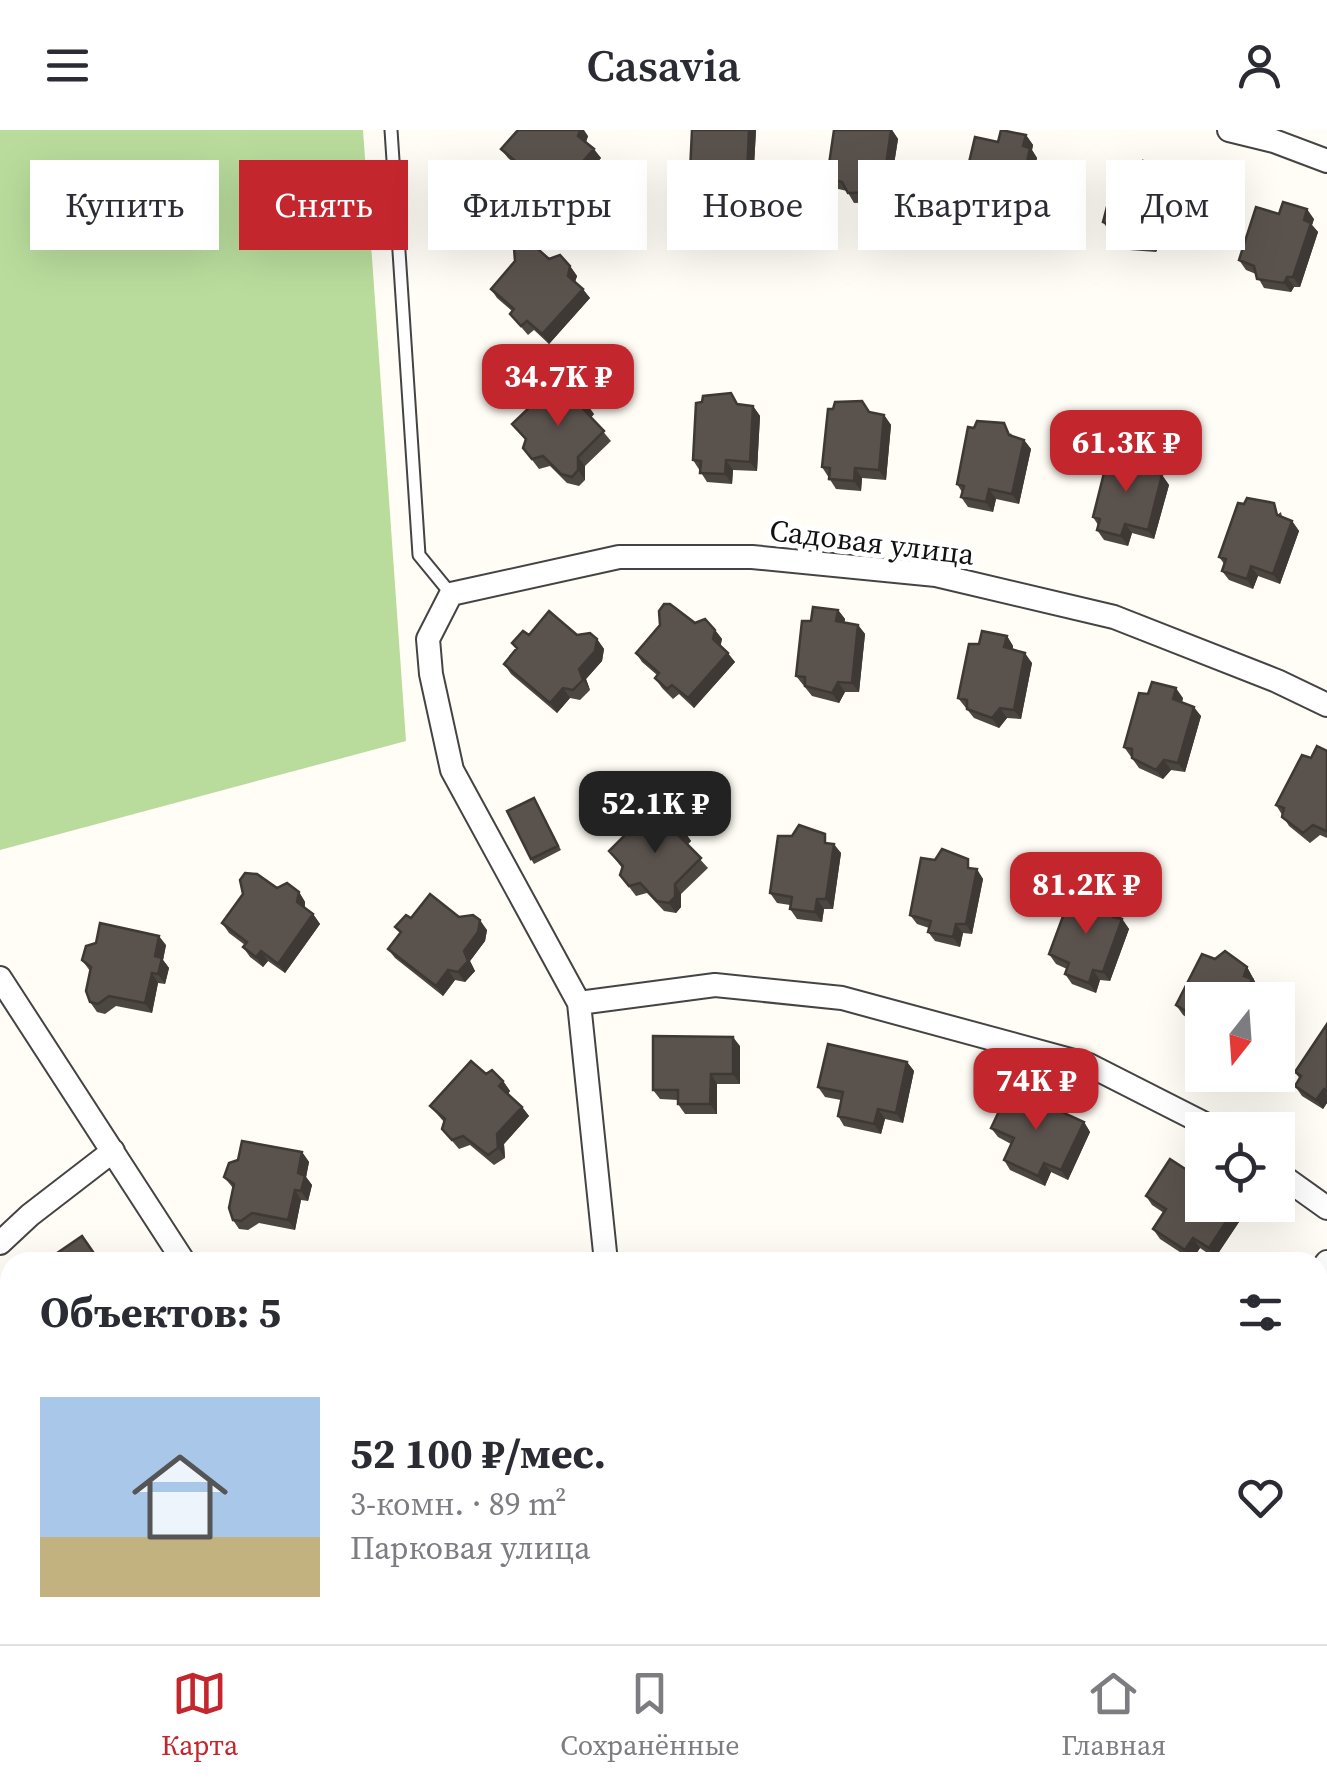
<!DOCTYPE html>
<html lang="ru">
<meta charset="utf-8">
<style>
body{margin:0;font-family:"Source Serif 4",serif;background:#f7f7f7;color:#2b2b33;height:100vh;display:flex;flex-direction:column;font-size:38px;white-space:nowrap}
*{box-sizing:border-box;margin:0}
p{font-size:32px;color:#7c7c81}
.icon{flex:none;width:55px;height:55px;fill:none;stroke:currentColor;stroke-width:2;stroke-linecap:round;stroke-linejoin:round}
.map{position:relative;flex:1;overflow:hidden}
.sheet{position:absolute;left:0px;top:1122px;width:1328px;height:392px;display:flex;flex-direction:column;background:#fff;border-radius:30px 30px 0 0;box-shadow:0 10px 40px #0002}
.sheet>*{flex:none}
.top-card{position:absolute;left:30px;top:30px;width:1268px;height:90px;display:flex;gap:20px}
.needle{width:65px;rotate:197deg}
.controls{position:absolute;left:1185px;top:852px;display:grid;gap:20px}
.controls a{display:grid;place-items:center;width:110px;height:110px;border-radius:0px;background:#fff;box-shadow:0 10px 40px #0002;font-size:50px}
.price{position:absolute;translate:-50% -85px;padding:0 22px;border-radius:20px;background:#c4262e;color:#fff;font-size:32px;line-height:65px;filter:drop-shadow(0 2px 5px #0008)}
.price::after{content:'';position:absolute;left:50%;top:60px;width:30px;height:22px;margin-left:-15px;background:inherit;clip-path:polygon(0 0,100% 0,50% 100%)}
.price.selected{background:#222;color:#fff}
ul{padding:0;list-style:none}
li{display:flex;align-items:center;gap:30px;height:250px;padding:0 40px}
li span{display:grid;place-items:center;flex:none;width:280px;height:200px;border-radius:0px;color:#555}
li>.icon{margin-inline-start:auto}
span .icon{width:120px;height:120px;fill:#fffc;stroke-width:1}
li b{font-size:42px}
h2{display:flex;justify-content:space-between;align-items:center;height:120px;padding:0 40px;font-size:42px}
.tag{padding:0 35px;border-radius:0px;background:#fff;box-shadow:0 10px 40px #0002;font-size:35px;line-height:90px}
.tag.selected{background:#c4262e;color:#fff}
header{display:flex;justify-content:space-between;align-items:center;height:130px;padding:0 40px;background:#fff;font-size:45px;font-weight:600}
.menu{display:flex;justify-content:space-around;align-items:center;height:140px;border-top:2px solid #e1e1e2;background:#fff;font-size:28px;color:#7c7c81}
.menu a{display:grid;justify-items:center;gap:5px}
.menu .selected{color:#c4262e}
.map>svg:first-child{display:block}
.forest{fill:#b9dc9c}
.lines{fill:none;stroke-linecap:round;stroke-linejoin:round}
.service-casing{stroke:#444;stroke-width:15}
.minor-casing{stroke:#444;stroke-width:26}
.service{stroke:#fff;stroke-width:11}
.minor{stroke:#fff;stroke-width:22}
.wall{fill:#4d4742}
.shaded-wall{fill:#3f3936}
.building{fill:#5a524d;stroke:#3f3936;stroke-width:2.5}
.labels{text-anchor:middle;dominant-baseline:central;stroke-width:10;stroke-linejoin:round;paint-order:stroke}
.street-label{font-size:30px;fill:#111;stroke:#fff}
</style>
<header><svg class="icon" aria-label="menu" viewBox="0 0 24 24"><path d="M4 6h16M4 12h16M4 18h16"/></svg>Casavia<svg class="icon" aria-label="person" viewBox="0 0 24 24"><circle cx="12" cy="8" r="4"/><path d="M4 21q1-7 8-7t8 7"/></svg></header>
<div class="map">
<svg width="1327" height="1514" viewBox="0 0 1327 1514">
<rect width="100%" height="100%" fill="#fffdf5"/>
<path class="forest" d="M0 0H363L406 611 0 720Z"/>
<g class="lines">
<defs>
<path id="service" d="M391 0 419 425 451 464"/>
<path id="minor" d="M1229 0 1274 11 1327 31
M0 848 184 1132
M579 873 715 855 842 868 1089 935 1217 1000
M1278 1043 1327 1078
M0 1113 30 1085 113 1021
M606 1132 579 873 452 640 431 544 428 509 451 464 619 427H752L936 445 1114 487 1277 551 1327 575
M1318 1144 1327 1132
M645 1505 646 1514
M1146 1505 1154 1514
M210 1514 218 1505"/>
</defs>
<use href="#service" class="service-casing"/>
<use href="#minor" class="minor-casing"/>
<use href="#service" class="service"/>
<use href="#minor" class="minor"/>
</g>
<path class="wall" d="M756 0 753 54 748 55 746 62 719 65 711 54 697 52 690 42Z
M834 0H892L898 9 889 66H884L882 72 854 73 847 61 834 58 827 48Z
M1026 5 1033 15 1032 20 1037 28 1024 84H1019L1016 90 989 88 981 75 969 71 962 62 998 12Z
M588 6 586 12 601 28 560 74 545 60 539 66 520 44 523 41 508 28 501 19Z
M1168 38 1175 47 1173 52 1179 60 1165 116H1159L1156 122 1129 120 1121 106 1110 102 1103 92 1140 45Z
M1279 84 1314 89 1312 95 1318 102 1300 157H1294L1291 162 1264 158 1256 144 1246 140 1239 130Z
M549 129 570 136 577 146 575 152 590 168 549 214 534 200 528 205 510 184 512 181 497 168 491 159 515 131Z
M570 266 594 284 591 287 611 311 585 336V350L579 356 567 353 550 336 539 339 523 318 526 311 512 294Z
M738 274 753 276 760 286 757 341 733 340 732 354 707 352 693 330Z
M870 282 884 285 891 295 886 350 862 348 861 361 836 359 822 337Z
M1011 303 1012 306 1024 310 1031 319 1019 374 996 369 993 382 968 377 961 367 962 362 957 354Z
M1143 328 1151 342 1162 345 1169 355 1154 409 1132 403 1128 416 1104 410 1097 400 1098 395 1093 387Z
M1281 382 1282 387 1292 391 1299 401 1280 454 1258 446 1253 459 1229 450 1222 441 1225 435 1219 427Z
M838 480 845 489 844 493 858 495 865 504 859 562H845L839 573 812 566 796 546 811 491Z
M695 493 715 500 722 509 720 516 735 532 694 578 679 564 673 569 662 558 655 548 657 545 642 532 636 523Z
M529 505H577L597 509 604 519 602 531 586 549 590 560 580 570 570 568 557 583 511 544 504 534Z
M1007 506 1013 516V519L1032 533 1021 589 1007 588 999 598 974 588 958 568 979 514Z
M1183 568 1182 572 1201 586 1185 642 1171 640 1163 649 1139 638 1124 617Z
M1327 621V708L1320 705 1310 713 1289 696 1276 675 1311 628Z
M537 673 561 720 534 734 531 729Z
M667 693 684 701 691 711 687 715 708 738 681 764V777L676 783 664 781 647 763 636 766 620 745 622 738 609 721Z
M831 714 841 723 833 779H824L822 792 797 789 790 779V775L777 773 770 763Z
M975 739 983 749 972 804 963 803 960 817 935 811 928 802 929 798 917 794 910 785Z
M277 758 299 762 305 772V778L313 784 320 794 285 843 268 831 263 837 250 827 243 817 245 815 229 803 222 793Z
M459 787 487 800 485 811 470 831 475 841 465 852 455 850 443 866 395 828 388 819 400 803 395 797Z
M1121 787 1129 799 1110 851 1100 850 1096 863 1072 854 1065 844 1067 839 1056 834 1049 824Z
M166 815 163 830 169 838 165 854 158 853 152 883 116 876 105 884 97 882 90 872V841L82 830Z
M1215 829 1247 837 1259 859 1254 870H1202V910L1196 907 1189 897 1192 891 1183 885 1176 875Z
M1327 894V973L1323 979 1302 966 1295 956 1300 949 1295 942Z
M740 916V954H717V984H685L678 974V970L660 969 653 960Z
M907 932 914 941 903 993 885 989 881 1004 844 996 838 986 841 970 825 967 818 957Z
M486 944 503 951 510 961 508 964 522 977 529 986 504 1014 505 1028 494 1035 470 1015 459 1019 442 999 444 992 430 976Z
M1084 992 1090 1002 1068 1050 1051 1042 1045 1056 1010 1040 1004 1030 1011 1014 998 1007 991 998Z
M302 1022 309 1032 306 1047 312 1055 308 1071 301 1070 295 1100 259 1093 248 1100 239 1099 233 1090V1058L224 1047Z
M1146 1066 1202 1075H1239L1245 1083 1215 1128 1200 1118 1192 1130 1160 1109 1153 1099 1164 1083 1152 1075Z
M365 1505H433L434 1507 425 1514H371Z"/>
<path class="shaded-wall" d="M580 0H584L588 6 585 15 578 6Z
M749 0H756L753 54 747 45Z
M885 0H892L898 9 889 66 883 56Z
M1026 5 1033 15 1032 20 1037 28 1024 84 1018 74Z
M594 19 601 28 560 74 553 64Z
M1168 38 1175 47 1173 52 1179 60 1165 116 1158 106Z
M741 46 748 55 746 62 740 52Z
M877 56 884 66 882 72 875 62Z
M1012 74 1019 84 1016 90 1009 80Z
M1307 79 1314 89 1312 95 1318 102 1300 157 1293 147Z
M1152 106 1159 116 1156 122 1150 112Z
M570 136 577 146 574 155 568 146Z
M1287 147 1294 157 1291 162 1284 153Z
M583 159 590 168 549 214 542 204Z
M587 274 594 284 590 289 583 279Z
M753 276 760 286 757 341 750 332Z
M884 285 891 295 886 350 879 340Z
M1024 310 1031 319 1019 374 1012 364Z
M578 327 585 336V350L578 340Z
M726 330 733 340 732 354 725 344Z
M855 338 862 348 861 361 854 351Z
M1162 345 1169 355 1154 409 1148 400Z
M989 359 996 369 993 382 986 372Z
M1292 391 1299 401 1280 454 1273 444Z
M1125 394 1132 403 1128 416 1121 406Z
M1251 436 1258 446 1253 459 1247 449Z
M838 480 845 489 843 501 836 491Z
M858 495 865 504 859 562 852 553Z
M715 500 722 509 720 519 713 509Z
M1007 506 1013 516 1011 527 1004 517Z
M597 509 604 519 602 531 586 549 590 560 583 550 579 539Z
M728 523 735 532 694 578 688 568Z
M1025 523 1032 533 1021 589 1014 580Z
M838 552 845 562 839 573 832 563Z
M563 558 570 568 557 583 550 573Z
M1176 558 1183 568 1180 579 1173 569Z
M1194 577 1201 586 1185 642 1178 633Z
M1000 578 1007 588 999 598 992 588Z
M1164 630 1171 640 1163 649 1156 640Z
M684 701 691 711 686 716 679 706Z
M834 714 841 723 833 779 826 769Z
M977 739 983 749 972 804 966 794Z
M675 754 681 764V777L676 783 669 773Z
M299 762 305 772 304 782 297 772Z
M817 769 824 779 822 792 815 782Z
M1115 778 1121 787V792L1122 789 1129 799 1110 851 1103 842Z
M313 784 320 794 285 843 278 834Z
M480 790 487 800 485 811 470 831 475 841 465 852 458 842 464 821Z
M956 794 963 803 960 817 953 807Z
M159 806 166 815 163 830 169 838 165 854 158 844 155 826Z
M261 821 268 831 263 837 256 827Z
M1247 837 1259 859 1254 870H1242Z
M448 840 455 850 443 866 436 856Z
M1093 840 1100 850 1096 863 1089 853Z
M152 843 158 853 152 883 145 873Z
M733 907 740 916V954L733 944Z
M907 932 914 941 903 993 896 983Z
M711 944 717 954V984L710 974Z
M503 951 510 961 506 966 499 956Z
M1324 959 1327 964V973L1323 979 1316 970Z
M522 977 529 986 504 1014 505 1028 498 1018 497 1004Z
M878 979 885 989 881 1004 874 994Z
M1084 992 1090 1002 1068 1050 1061 1040Z
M302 1022 309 1032 306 1047 312 1055 308 1071 301 1061 298 1043Z
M1044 1033 1051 1042 1045 1056 1038 1046Z
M295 1060 301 1070 295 1100 288 1090Z
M1237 1075H1239L1245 1083 1215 1128 1209 1118Z
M1193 1108 1200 1118 1192 1130 1185 1120Z"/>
<path class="building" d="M518 0H580L578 6 594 19 553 64 538 51 532 56 520 44 525 39 501 19Z
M692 0H749L747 45 741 46 740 52 712 56 706 45 690 42Z
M834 0H891L883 56H877L875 62 848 63 842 52 827 48Z
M1001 0 1026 5 1023 16 1030 18 1018 74H1012L1009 80 982 78 978 66 962 62 975 7 998 12Z
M1143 31 1168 38 1165 49 1172 51 1158 106H1152L1150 112 1122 110 1118 98 1103 92 1117 39 1140 45Z
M1283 72 1307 79 1304 90 1311 93 1293 147H1287L1284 153 1257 149 1254 136 1239 130 1256 77 1279 84Z
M519 111 531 113 549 129 560 125 570 136 568 146 583 159 542 204 527 191 521 196 510 184 514 179 491 159 515 131 514 118Z
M556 252 570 266 577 262 587 274 583 279 604 301 578 327V340L572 347 561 344 543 326 532 329 523 318 526 309 512 294Z
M731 263 737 274 753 276 750 332 726 330 725 344 700 343 701 331 693 330 696 273 702 272 703 266Z
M862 271 869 282 884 285 879 340 855 338 854 351 829 349 830 338 822 337 828 279H833L835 272Z
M977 291 1004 293 1009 305 1024 310 1012 364 989 359 986 372 961 367 964 356 957 354 968 297 974 298Z
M1115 326 1143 328 1147 340 1162 345 1148 400 1125 394 1121 406 1097 400 1100 389 1093 387 1107 331H1113Z
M1247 368 1274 373 1277 385 1292 391 1273 444 1251 436 1247 449 1222 441 1226 429 1219 427 1238 373 1244 374Z
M664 474H670L695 493 705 489 715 500 713 509 728 523 688 568 672 555 667 559 655 548 659 543 636 523 660 495 659 481Z
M813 477 838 480 836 491 858 495 852 553 838 552 832 563 805 556V547L796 546 802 491H811Z
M549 481 577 505 590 503 597 509 595 521 579 539 583 550 573 560 563 558 550 573 504 534 517 518 512 513 523 501 529 505Z
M982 501 1007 506 1004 517 1025 523 1014 580 1000 578 992 588 967 579V570L958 568 969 514H979Z
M1152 552 1176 558 1173 569 1194 577 1178 633 1164 630 1156 640 1132 628V619L1124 617 1139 563 1148 564Z
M1317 616 1327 621V699L1326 701 1313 695 1303 703 1282 687 1284 678 1276 675 1302 625 1311 628Z
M534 668 558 716 531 729 507 681Z
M652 678 667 693 673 689 684 701 679 706 701 728 675 754V767L669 773 657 771 640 753 629 756 620 745 623 736 609 721Z
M799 695 825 704V713L834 714 826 769H817L815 782 790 779 792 767 770 763 778 706H792Z
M942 719 968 729V738L977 739 966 794H956L953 807 928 802 931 791 910 785 921 728 935 730Z
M245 743 257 744 277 758 287 753 299 762 297 772 313 784 278 834 261 821 256 827 243 817 247 812 222 793 243 764 240 750Z
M430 764 459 787 473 785 480 790 478 802 464 821 468 831 458 842 448 840 436 856 388 819 401 802 395 797 406 785 411 788Z
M1091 764 1115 778 1113 787 1122 789 1103 842 1093 840 1089 853 1065 844 1069 833 1049 824 1069 770 1083 773Z
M100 793 159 806 155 826 162 828 158 844 152 843 145 873 109 866 98 874 90 872 86 861 91 837 82 830 86 816 96 813Z
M1225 821 1247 837 1244 846 1252 849 1242 870H1202V903L1189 897 1195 887 1176 875 1202 824 1215 829Z
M1327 894V961L1324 959 1316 970 1295 956 1301 946 1295 942Z
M653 906 733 907V944H711L710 974H678V960H653Z
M828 914 907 932 896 983 878 979 874 994 838 986 843 962 818 957Z
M471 931 486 944 492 940 503 951 499 956 522 977 497 1004 498 1018 488 1025 463 1006 452 1010 442 999 445 989 430 976Z
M1010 958 1084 992 1061 1040 1044 1033 1038 1046 1004 1030 1014 1008 991 998Z
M242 1011 302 1022 298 1043 305 1046 301 1061 295 1060 288 1090 252 1083 241 1091 233 1090 229 1078 234 1054 224 1047 229 1033 238 1030Z
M1170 1029 1202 1050V1075H1237L1209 1118 1193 1108 1185 1120 1153 1099 1166 1079 1146 1066Z
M82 1106 100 1132H44Z
M668 1125 706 1128V1132H667Z
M494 1127 504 1132H491Z
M1318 1465 1319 1468 1327 1466V1514H1264L1273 1508 1272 1505H1318Z
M10 1505H87L91 1507 86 1514H4Z
M365 1505H417L418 1514H371Z
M977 1505H1037L1043 1511 1041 1514H970Z"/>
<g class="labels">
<g class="street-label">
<text transform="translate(872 412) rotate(7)">Садовая улица</text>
</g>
</g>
</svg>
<div class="controls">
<a><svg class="needle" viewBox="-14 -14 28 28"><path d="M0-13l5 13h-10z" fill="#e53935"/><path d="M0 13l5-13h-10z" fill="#7c7c81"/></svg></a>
<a><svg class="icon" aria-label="locate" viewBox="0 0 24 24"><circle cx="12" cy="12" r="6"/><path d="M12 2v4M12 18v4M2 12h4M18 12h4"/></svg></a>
</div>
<b class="price" style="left:558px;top:299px">34.7K ₽</b>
<b class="price" style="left:1126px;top:365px">61.3K ₽</b>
<b class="price selected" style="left:655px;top:726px">52.1K ₽</b>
<b class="price" style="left:1086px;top:807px">81.2K ₽</b>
<b class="price" style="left:1036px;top:1003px">74K ₽</b>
<div class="top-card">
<a class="tag">Купить</a>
<a class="tag selected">Снять</a>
<a class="tag">Фильтры</a>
<a class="tag">Новое</a>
<a class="tag">Квартира</a>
<a class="tag">Дом</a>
</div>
<section class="sheet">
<h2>Объектов: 5<svg class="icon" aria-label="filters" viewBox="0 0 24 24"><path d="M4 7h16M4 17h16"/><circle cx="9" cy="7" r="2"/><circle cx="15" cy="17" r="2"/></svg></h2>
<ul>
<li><span style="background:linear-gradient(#a9c7e8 70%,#c2b280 0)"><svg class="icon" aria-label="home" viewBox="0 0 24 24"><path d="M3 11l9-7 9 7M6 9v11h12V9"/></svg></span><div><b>52 100 ₽/мес.</b><p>3-комн. · 89 m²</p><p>Парковая улица</p></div><svg class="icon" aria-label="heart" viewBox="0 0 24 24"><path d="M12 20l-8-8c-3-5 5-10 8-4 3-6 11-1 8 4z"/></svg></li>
</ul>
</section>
</div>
<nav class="menu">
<a class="selected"><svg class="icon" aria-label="map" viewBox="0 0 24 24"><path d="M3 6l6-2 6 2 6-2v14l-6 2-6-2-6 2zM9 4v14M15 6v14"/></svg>Карта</a>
<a><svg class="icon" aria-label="saved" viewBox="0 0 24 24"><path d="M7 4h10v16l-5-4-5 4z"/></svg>Сохранённые</a>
<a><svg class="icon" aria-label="home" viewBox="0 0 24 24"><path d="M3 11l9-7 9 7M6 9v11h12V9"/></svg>Главная</a>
</nav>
